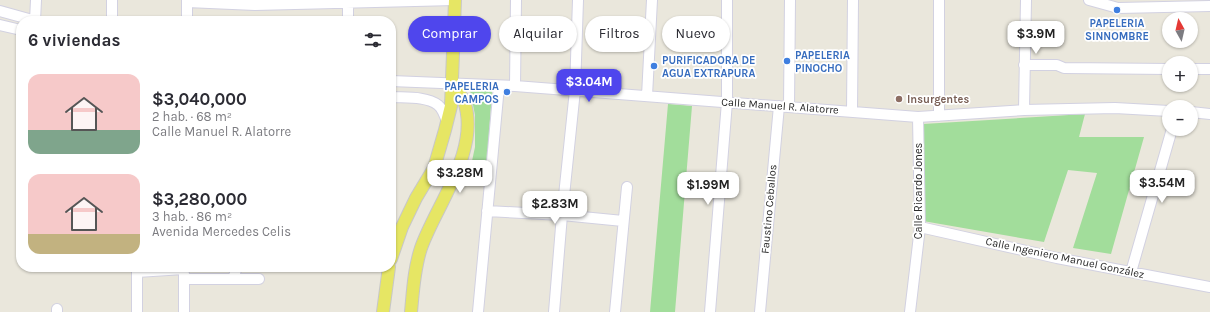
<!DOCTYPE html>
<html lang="es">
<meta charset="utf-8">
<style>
body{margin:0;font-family:Karla,sans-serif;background:#f7f7f7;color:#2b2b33;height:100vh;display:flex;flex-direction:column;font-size:15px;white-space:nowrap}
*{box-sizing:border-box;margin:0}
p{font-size:13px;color:#7c7c81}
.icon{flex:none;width:22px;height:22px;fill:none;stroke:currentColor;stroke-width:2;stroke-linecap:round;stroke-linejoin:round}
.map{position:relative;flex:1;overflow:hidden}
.details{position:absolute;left:16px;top:16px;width:380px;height:256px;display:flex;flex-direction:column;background:#fff;border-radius:16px;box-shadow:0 1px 3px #0004}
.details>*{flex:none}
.top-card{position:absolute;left:408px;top:16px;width:380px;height:36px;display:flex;gap:8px}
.needle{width:26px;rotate:352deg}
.controls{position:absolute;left:1162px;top:12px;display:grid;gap:8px}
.controls a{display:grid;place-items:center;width:36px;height:36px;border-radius:50%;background:#fff;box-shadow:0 1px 3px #0004;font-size:20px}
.price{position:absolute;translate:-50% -34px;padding:0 9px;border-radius:8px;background:#fff;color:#222;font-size:13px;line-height:26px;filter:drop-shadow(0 1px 2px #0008)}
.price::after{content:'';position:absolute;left:50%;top:24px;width:12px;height:9px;margin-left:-6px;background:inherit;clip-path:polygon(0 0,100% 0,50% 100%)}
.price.selected{background:#4f46ed;color:#fff}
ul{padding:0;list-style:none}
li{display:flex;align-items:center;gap:12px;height:100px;padding:0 12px}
li span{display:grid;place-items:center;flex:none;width:112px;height:80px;border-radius:12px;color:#555}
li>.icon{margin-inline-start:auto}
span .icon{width:48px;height:48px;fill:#fffc;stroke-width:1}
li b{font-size:17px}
h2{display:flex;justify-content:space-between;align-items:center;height:48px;padding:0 12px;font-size:17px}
.chip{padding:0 14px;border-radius:18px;background:#fff;box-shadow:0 1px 3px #0004;font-size:14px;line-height:36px}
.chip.selected{background:#4f46ed;color:#fff}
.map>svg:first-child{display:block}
.green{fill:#a2dd9b}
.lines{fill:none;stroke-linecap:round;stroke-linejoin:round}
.minor-casing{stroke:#d2d1e1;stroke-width:12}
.major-casing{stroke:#c7c7c7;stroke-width:14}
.minor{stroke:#fff;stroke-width:10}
.major{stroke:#e6e664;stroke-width:12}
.shop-dot{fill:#3f7fe0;stroke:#fff;stroke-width:1.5}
.education-dot{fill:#8d6e63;stroke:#fff;stroke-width:1.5}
.labels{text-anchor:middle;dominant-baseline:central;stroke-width:3.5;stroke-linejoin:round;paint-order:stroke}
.shop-label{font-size:11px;font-weight:bold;fill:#366cbe;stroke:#fff;text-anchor:start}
.education-label{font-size:11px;font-weight:bold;fill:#785e54;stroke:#fff;text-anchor:start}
.street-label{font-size:11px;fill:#292929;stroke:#fff}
</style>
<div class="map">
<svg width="1210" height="312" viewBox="0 0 1210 312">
<rect width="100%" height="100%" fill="#eae7dc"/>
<path class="green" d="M470 90 492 91 487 162 472 161 475 147V115Z
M668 104 692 106 675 312H650Z
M1085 114 1079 137H1144L1111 254 1073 248 1097 173 1068 170 1044 242 923 221V124Z"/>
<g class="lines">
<defs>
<path id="minor" d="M187 0V21
M348 0V21
M1089 0 1118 8 1210 6
M187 2 255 5 455 0
M0 11 36 21
M35 21 36 0
M112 21V0
M0 25 21 30
M1024 65H1057L1064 68 1169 69
M1191 69H1210
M391 81 515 86 918 117 1024 110 1115 108 1169 111
M515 86 516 0
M647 96 652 0
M391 97C405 98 426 96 438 105 443 109 445 116 447 122
M789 107 790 0
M1024 110 1026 0
M852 112 853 0
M1191 112 1210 114
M939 116V0
M487 211 562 215 623 221
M920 227 1057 258 1210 287
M137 272 184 269
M1131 272 1172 129
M184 274V312
M184 279H259
M233 279 237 267
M57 309V312
M137 312V267
M478 312 499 86
M554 312 562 215 575 90 578 0
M615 312 627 187
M710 312 727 102V0
M760 312 779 106
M910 312 920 227 918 117"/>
<path id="major" d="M391 259 402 227 416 198 434 168 445 130 451 106 455 0
M383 312 389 267
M411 312C413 291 414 269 421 248 436 205 481 150 464 101 461 95 456 89 452 84"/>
</defs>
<use href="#minor" class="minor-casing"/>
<use href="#major" class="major-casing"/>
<use href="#minor" class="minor"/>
<use href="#major" class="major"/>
</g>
<g class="shop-dot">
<circle cx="1117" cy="10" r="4"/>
<circle cx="787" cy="61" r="4"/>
<circle cx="654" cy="66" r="4"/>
<circle cx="507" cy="92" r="4"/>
</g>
<circle class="education-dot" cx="899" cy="99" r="4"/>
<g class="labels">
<g class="shop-label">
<text x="1117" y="23" text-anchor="middle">PAPELERIA<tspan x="1117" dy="13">SINNOMBRE</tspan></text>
<text x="795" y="55">PAPELERIA<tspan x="795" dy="13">PINOCHO</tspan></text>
<text x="662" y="60">PURIFICADORA DE<tspan x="662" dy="13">AGUA EXTRAPURA</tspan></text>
<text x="499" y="86" text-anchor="end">PAPELERIA<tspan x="499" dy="13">CAMPOS</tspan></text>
</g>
<g class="education-label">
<text x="907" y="99">Insurgentes</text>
</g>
<g class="street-label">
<text transform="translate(780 106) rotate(4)">Calle Manuel R. Alatorre</text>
<text transform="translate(918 191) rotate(-90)">Calle Ricardo Jones</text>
<text transform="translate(769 209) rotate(-85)">Faustino Ceballos</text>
<text transform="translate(1065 258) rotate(12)">Calle Ingeniero Manuel González</text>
</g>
</g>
</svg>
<div class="controls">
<a><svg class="needle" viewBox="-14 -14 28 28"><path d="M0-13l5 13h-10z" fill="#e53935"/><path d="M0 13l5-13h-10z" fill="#7c7c81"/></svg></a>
<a>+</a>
<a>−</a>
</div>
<b class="price" style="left:1036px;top:55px">$3.9M</b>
<b class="price selected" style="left:589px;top:103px">$3.04M</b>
<b class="price" style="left:460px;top:194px">$3.28M</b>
<b class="price" style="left:1162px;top:204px">$3.54M</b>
<b class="price" style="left:708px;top:206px">$1.99M</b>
<b class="price" style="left:555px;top:225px">$2.83M</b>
<div class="top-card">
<a class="chip selected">Comprar</a>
<a class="chip">Alquilar</a>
<a class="chip">Filtros</a>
<a class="chip">Nuevo</a>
</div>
<section class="details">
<h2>6 viviendas<svg class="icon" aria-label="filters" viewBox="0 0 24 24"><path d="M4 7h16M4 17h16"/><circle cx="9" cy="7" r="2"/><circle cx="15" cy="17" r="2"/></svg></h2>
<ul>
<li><span style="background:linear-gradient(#f6c9c9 70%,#7fa58c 0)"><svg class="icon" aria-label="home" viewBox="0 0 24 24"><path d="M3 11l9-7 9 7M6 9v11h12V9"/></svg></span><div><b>$3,040,000</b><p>2 hab. · 68 m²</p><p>Calle Manuel R. Alatorre</p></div></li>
<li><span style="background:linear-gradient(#f6c9c9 75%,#c2b280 0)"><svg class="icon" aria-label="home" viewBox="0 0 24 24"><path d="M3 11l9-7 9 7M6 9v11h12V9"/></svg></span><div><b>$3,280,000</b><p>3 hab. · 86 m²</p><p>Avenida Mercedes Celis</p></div></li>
</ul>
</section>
</div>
